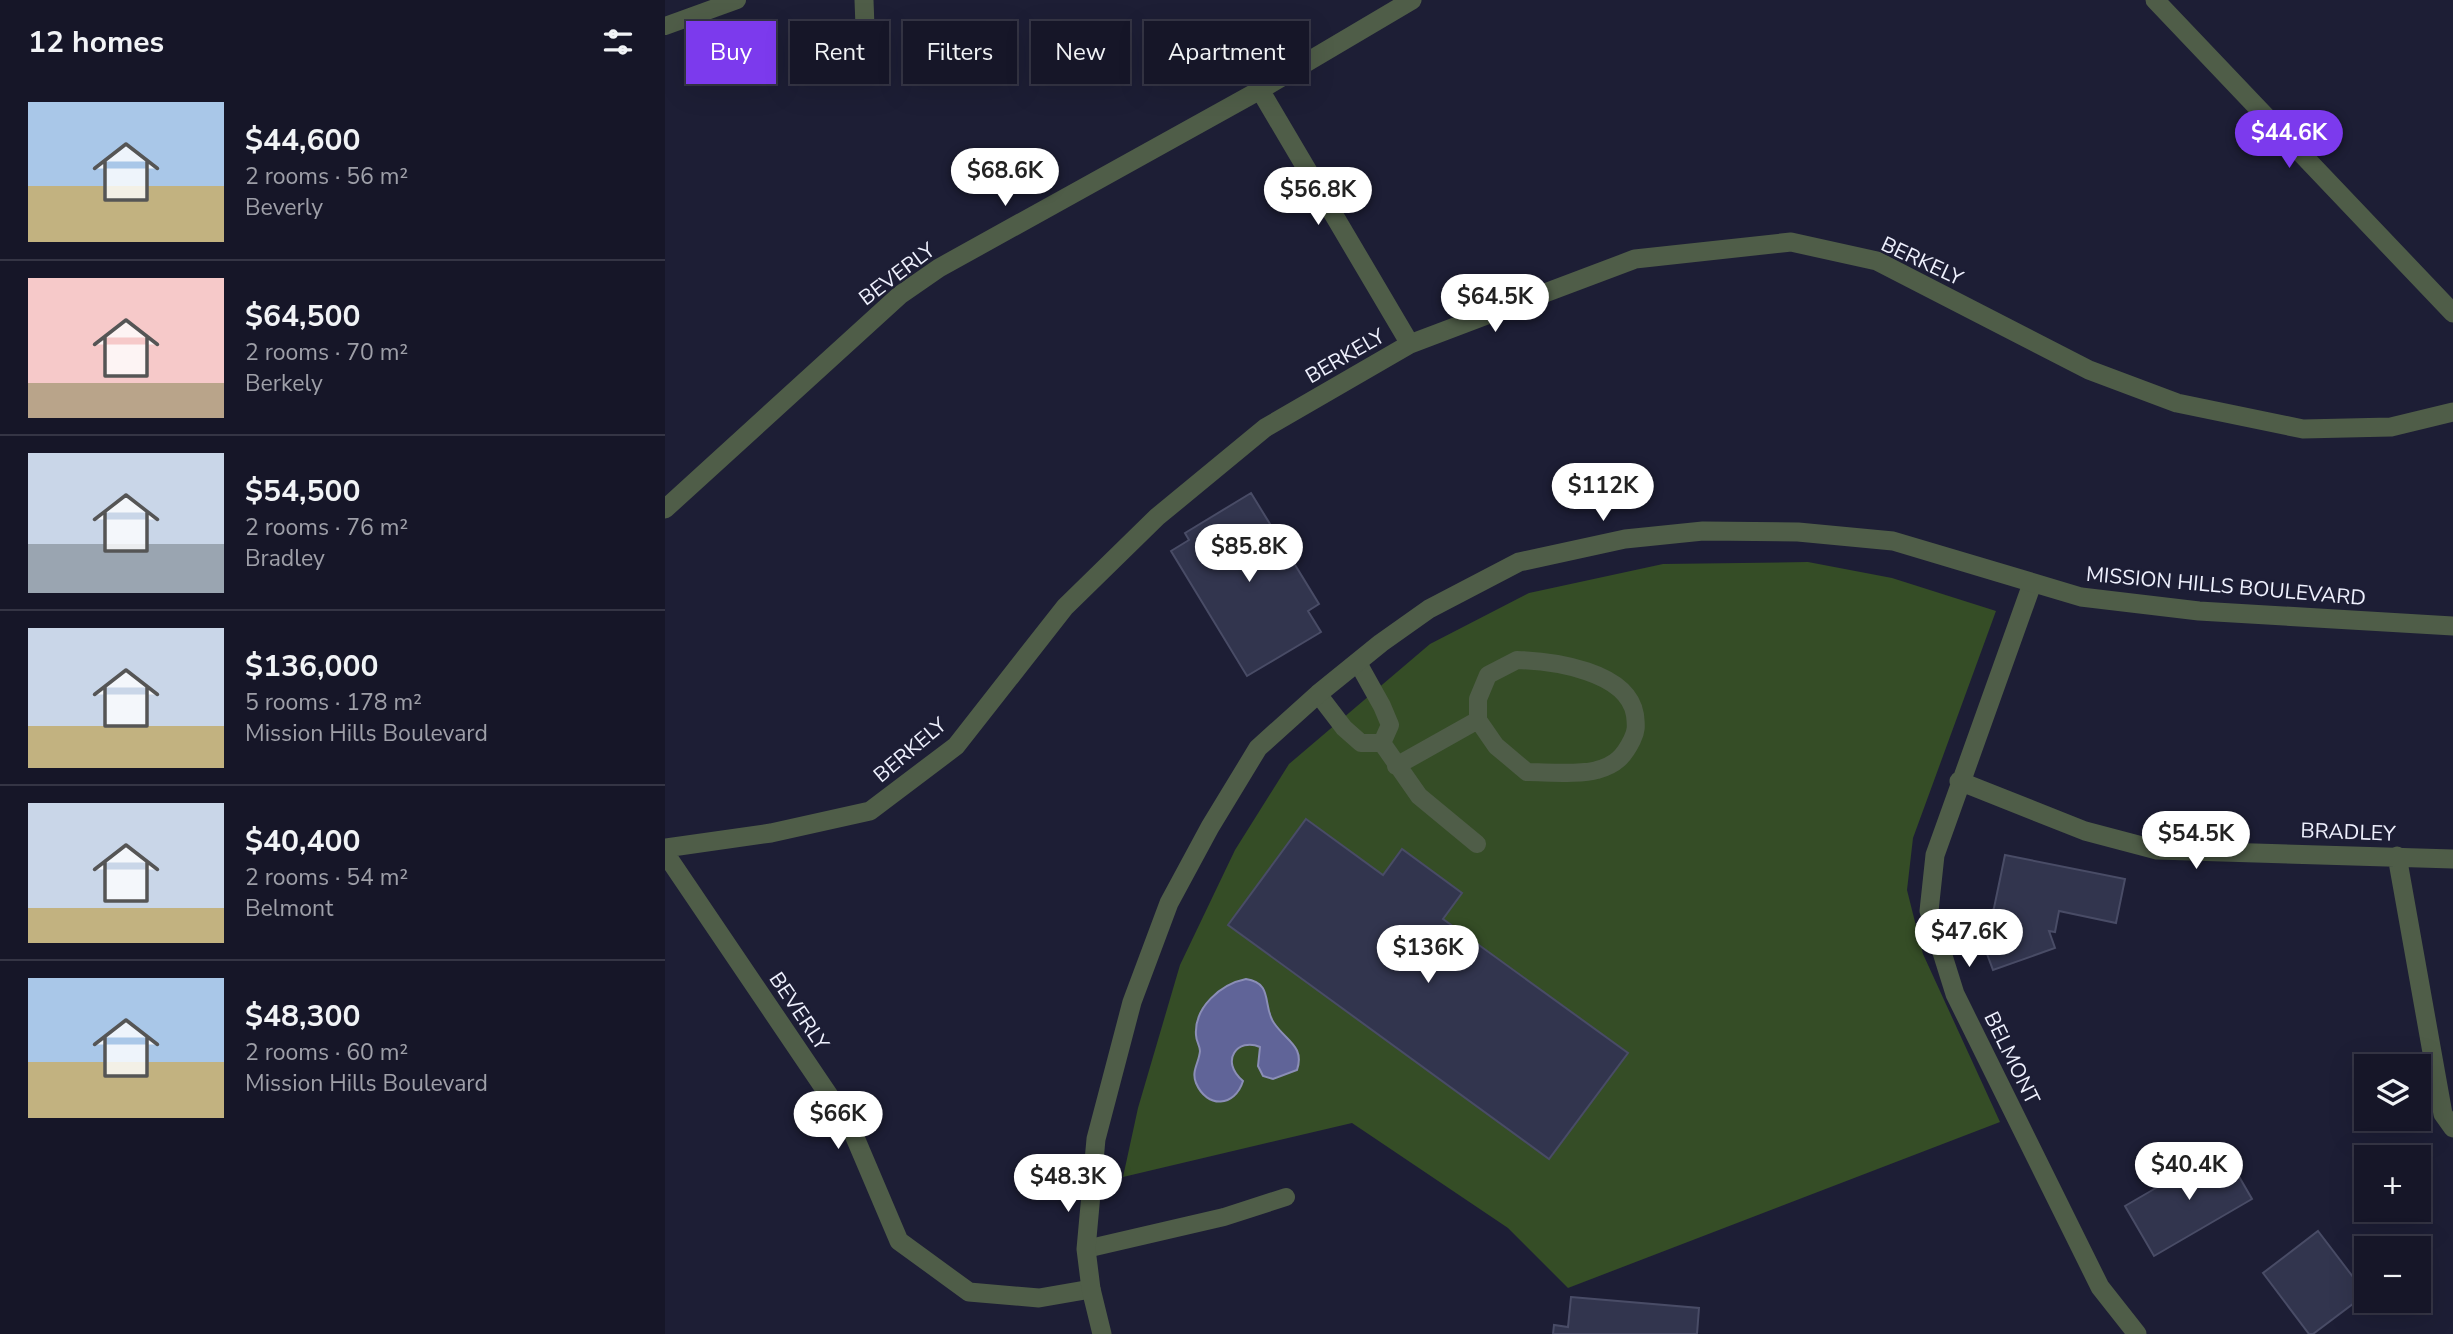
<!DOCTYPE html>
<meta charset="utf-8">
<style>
body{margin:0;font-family:"Nunito Sans",sans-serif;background:#1f1f30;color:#f1f3f6;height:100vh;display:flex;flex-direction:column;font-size:26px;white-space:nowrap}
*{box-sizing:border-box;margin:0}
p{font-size:23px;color:#9e9fa8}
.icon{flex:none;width:38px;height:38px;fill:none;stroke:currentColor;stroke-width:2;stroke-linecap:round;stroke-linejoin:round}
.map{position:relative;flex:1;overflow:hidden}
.side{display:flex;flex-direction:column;background:#161628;width:665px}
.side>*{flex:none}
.top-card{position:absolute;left:21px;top:21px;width:665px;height:63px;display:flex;gap:14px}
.tools{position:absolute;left:1689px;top:1054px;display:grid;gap:14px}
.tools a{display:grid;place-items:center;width:77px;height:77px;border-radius:0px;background:#161628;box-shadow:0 7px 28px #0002,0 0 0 2px #353545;font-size:35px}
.price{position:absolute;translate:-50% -60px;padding:0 16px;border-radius:24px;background:#fff;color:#222;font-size:23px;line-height:46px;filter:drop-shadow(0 2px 4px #0008)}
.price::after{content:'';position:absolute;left:50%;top:42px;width:21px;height:16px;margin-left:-10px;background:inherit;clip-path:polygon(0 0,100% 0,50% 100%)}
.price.active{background:#7c3aed;color:#fff}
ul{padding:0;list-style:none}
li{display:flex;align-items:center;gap:21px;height:175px;padding:0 28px}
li+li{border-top:2px solid #353545}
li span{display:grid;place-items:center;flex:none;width:196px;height:140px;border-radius:0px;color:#555}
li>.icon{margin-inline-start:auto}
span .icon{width:84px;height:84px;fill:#fffc;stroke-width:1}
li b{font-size:30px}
h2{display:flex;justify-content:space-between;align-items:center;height:84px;padding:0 28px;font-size:30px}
.tag{padding:0 24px;border-radius:0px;background:#161628;box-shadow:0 7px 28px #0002,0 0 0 2px #353545;font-size:24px;line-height:63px}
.tag.active{background:#7c3aed;color:#fff}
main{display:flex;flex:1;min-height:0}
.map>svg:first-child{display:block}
.green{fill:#354d26}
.water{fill:#606498;stroke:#8b8eb7;stroke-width:2}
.building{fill:#32354e;stroke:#494c66;stroke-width:2}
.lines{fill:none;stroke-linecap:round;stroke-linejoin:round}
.service{stroke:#4f5d48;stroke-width:18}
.minor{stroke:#4f5d48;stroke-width:19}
.tertiary{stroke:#4f5d48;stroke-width:19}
.labels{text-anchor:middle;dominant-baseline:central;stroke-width:5;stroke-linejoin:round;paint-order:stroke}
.street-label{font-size:21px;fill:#eff1fe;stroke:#1d1e35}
</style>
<main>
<section class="side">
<h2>12 homes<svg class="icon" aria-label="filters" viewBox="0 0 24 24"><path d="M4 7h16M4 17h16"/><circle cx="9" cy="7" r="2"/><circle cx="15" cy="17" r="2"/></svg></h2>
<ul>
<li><span style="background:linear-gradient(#a9c7e8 60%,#c2b280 0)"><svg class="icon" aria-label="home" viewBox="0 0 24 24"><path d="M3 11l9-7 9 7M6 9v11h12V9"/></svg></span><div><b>$44,600</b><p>2 rooms · 56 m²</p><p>Beverly</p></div></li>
<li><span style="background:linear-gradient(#f6c9c9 75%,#b9a48a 0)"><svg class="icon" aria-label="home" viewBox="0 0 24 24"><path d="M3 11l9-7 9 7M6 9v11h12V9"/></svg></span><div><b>$64,500</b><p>2 rooms · 70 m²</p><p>Berkely</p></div></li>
<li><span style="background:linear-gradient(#c9d6e8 65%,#9aa5b1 0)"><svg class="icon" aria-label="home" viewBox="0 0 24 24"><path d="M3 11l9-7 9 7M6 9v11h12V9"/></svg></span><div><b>$54,500</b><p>2 rooms · 76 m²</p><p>Bradley</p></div></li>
<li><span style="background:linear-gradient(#c9d6e8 70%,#c2b280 0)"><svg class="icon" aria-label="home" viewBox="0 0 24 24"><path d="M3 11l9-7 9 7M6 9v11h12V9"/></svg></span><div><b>$136,000</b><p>5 rooms · 178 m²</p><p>Mission Hills Boulevard</p></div></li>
<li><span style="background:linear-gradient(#c9d6e8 75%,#c2b280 0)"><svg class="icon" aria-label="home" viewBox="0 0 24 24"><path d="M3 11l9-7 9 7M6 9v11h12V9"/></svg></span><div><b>$40,400</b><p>2 rooms · 54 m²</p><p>Belmont</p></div></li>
<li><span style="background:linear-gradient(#a9c7e8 60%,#c2b280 0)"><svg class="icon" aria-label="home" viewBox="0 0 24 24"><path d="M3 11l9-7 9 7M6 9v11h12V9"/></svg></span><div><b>$48,300</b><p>2 rooms · 60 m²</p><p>Mission Hills Boulevard</p></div></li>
</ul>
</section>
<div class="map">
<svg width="1788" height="1334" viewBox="0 0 1788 1334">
<rect width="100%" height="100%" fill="#1d1e35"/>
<path class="green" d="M1143 562 1227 578 1331 611 1248 838 1242 890 1258 954 1335 1122 903 1288 843 1228 687 1123 458 1177 473 1108 515 965 570 850 624 764 765 644 864 593 998 564Z"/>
<path class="water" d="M581 979C609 983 597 1006 609 1023 621 1041 640 1046 632 1070L608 1079 598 1076 593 1066 595 1047C573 1037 554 1061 578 1081 570 1107 542 1109 531 1083 526 1071 534 1063 535 1051 535 1046 531 1041 531 1035 529 1007 556 984 581 979Z"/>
<path class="building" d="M586 493 654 604 643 611 656 632 582 676 506 551 524 540 520 533Z
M641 819 718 875 737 849 797 893 778 919 963 1053 884 1159 563 925Z
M1340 855 1460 879 1451 923 1394 911 1390 932 1384 931 1390 948 1328 970 1315 935 1329 908Z
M1558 1149 1587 1199 1489 1256 1460 1206Z
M1653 1231 1701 1294 1648 1334H1644L1598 1273Z
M906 1297 1034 1308 1032 1334H888L889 1325 903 1327Z"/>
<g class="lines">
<path class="service" d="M0 26 72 0
M852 660C888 661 963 671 970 715 971 725 972 730 967 740 959 756 951 765 932 770 916 775 881 772 862 772L831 746 813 720V699L823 675Z
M693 663 717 706 725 725 717 743
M653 694 679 728 696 743H717
M717 743 754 796 812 844
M731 766 813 720
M421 1249 559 1217 621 1197"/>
<path class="minor" d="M199 0 200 27
M1490 0 1788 313
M595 90 745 344
M0 509 235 295 274 268 595 90 747 0
M1367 584 1270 855 1264 911 1290 994 1435 1287 1472 1334
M1294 781 1420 831 1492 850 1788 859
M0 848 106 833 205 811 291 746 400 607 492 517 600 428 745 344 970 259 1126 242 1212 261 1424 370 1512 403 1638 429 1726 427 1788 412
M0 853 186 1128 234 1241 304 1292 374 1298 426 1289
M1732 856 1778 1114 1788 1128"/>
<path class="tertiary" d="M437 1334 426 1289 421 1249 431 1139 467 1002 504 903 545 827 593 748 653 694 716 643 764 609 854 562 960 539 1038 531 1133 532 1228 541 1416 597 1534 611 1788 626"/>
</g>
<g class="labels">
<g class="street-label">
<text transform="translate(1257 261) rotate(25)">BERKELY</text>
<text transform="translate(232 274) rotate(-37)">BEVERLY</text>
<text transform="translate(680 356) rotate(-30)">BERKELY</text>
<text transform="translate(1561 586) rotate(5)">MISSION HILLS BOULEVARD</text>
<text transform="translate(245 750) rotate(-40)">BERKELY</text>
<text transform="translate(1683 832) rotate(2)">BRADLEY</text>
<text transform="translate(134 1011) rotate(56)">BEVERLY</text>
<text transform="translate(1347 1058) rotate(64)">BELMONT</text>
</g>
</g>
</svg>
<div class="tools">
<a><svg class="icon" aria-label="layers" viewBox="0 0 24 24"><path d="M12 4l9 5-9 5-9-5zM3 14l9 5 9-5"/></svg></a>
<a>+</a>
<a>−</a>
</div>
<b class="price active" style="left:1624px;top:170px">$44.6K</b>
<b class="price" style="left:340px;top:208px">$68.6K</b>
<b class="price" style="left:653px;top:227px">$56.8K</b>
<b class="price" style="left:830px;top:334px">$64.5K</b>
<b class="price" style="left:938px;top:523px">$112K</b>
<b class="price" style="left:584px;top:584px">$85.8K</b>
<b class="price" style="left:1531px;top:871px">$54.5K</b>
<b class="price" style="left:1304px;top:969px">$47.6K</b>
<b class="price" style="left:763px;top:985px">$136K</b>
<b class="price" style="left:173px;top:1151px">$66K</b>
<b class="price" style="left:1524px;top:1202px">$40.4K</b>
<b class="price" style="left:403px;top:1214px">$48.3K</b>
<div class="top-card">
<a class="tag active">Buy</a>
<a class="tag">Rent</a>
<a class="tag">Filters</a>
<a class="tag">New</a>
<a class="tag">Apartment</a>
</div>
</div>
</main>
